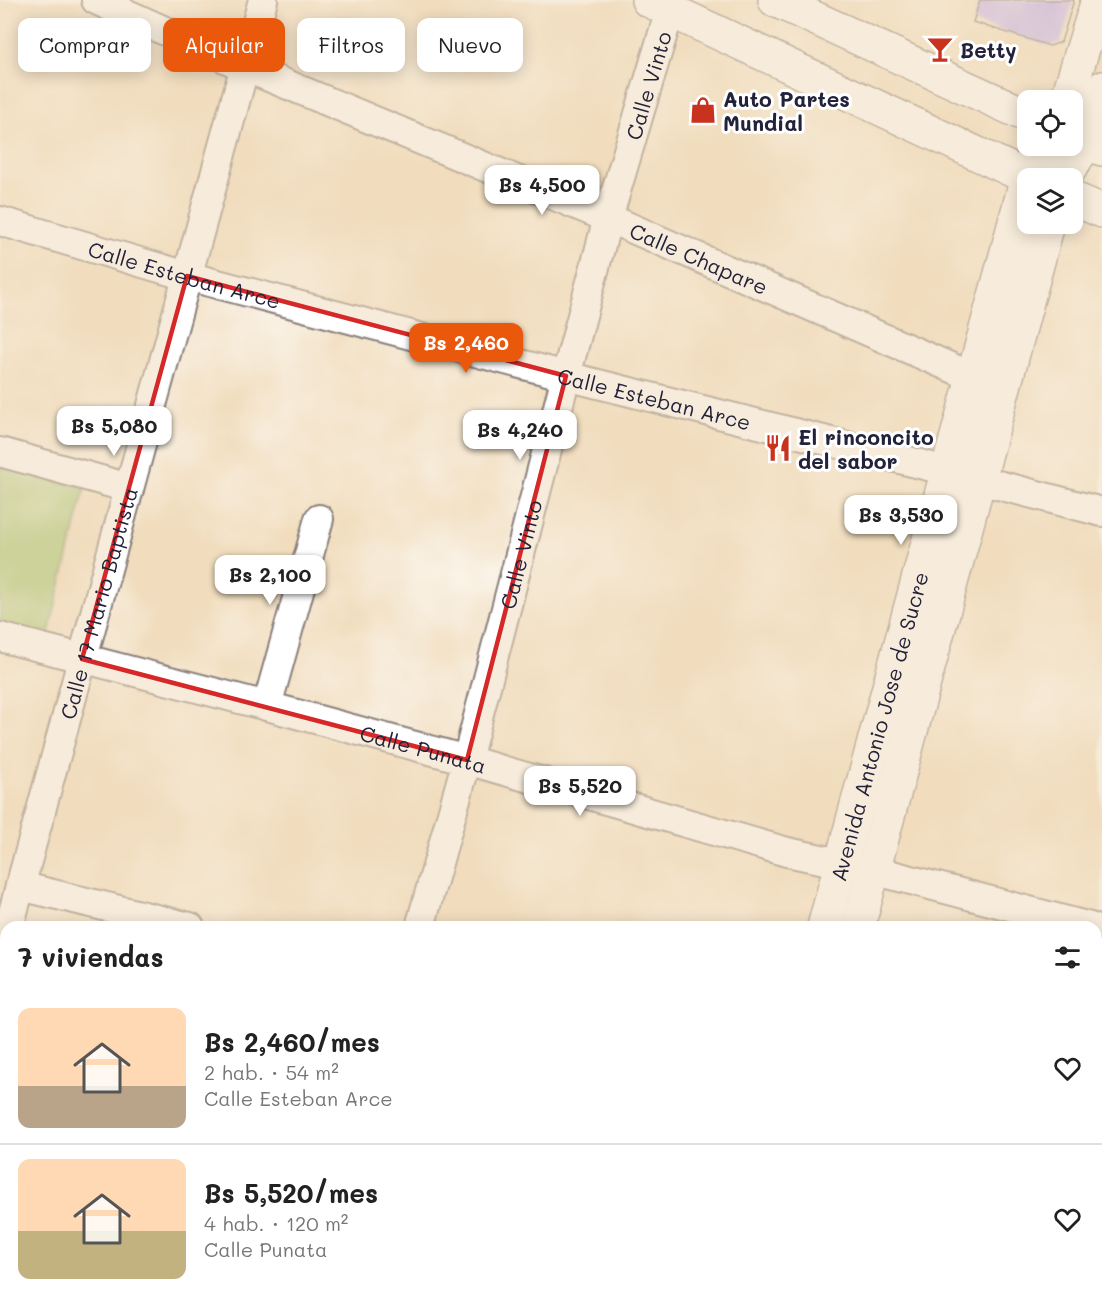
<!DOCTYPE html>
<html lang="es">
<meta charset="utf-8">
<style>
body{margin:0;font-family:Mali,sans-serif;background:#f6f6f6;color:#222;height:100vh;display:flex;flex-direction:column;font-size:22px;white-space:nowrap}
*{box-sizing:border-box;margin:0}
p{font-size:20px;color:#767676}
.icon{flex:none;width:33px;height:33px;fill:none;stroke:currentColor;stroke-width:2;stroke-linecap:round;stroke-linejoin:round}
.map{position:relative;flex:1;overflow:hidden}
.side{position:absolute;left:0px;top:921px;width:1102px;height:384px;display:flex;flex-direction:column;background:#fff;border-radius:18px 18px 0 0;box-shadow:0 3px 15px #0003}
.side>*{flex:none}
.hud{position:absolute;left:18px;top:18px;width:600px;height:54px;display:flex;gap:12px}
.buttons{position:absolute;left:1017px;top:90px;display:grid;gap:12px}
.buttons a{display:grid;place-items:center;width:66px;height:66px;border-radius:12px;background:#fff;box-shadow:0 3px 15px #0003;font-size:30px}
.price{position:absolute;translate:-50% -51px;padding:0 14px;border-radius:12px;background:#fff;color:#222;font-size:20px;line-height:39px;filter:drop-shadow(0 2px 3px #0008)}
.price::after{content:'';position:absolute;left:50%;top:36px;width:18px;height:14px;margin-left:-9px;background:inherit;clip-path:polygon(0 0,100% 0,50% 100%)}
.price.current{background:#ea580c;color:#fff}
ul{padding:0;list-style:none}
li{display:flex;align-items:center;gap:18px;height:150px;padding:0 18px}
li+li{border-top:2px solid #e0e0e0}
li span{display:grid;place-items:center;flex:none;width:168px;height:120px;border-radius:12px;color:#555}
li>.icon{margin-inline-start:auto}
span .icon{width:72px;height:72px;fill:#fffc;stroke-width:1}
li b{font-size:26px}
h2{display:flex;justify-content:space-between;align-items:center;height:72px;padding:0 18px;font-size:26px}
.pill{padding:0 21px;border-radius:12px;background:#fff;box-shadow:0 3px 15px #0003;font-size:21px;line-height:54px}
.pill.current{background:#ea580c;color:#fff}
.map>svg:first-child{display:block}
.built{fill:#ebd1eb}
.green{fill:#a0c670;stroke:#617456;stroke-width:1.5}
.building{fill:#b9a8f4}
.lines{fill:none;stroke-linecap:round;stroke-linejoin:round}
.street-casing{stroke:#8a807c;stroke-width:32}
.secondary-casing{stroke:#8a807c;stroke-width:36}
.highway-casing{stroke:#8a807c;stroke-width:36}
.street{stroke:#fff;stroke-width:28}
.secondary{stroke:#fff;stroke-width:33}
.highway{stroke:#fff;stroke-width:33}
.marked{fill:none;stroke:#d62828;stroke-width:4.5;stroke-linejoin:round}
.labels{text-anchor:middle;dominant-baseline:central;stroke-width:6;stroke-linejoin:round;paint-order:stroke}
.poi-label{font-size:21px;font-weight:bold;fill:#22223b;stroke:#fff;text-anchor:start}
.street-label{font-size:21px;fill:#22223b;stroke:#fff}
</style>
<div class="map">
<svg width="1102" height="1305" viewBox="0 0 1102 1305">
<rect width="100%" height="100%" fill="#fff"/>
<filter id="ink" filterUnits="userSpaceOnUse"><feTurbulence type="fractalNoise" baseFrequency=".0167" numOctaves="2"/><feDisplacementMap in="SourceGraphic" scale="12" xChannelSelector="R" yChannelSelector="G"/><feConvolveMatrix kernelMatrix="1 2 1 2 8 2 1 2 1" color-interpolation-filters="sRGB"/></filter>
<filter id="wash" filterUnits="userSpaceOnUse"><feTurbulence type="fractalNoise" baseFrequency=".008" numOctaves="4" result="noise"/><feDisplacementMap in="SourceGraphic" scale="24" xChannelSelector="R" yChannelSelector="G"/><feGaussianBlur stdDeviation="1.35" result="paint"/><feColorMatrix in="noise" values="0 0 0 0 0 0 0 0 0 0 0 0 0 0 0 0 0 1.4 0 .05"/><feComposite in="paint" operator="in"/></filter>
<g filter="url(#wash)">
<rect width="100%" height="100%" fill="#f1ddbd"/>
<path class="built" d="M604 1299H699L698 1305H603Z"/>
<path class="green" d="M0 467 85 488 47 640 0 628Z
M6 1020V1189L0 1188V1044Z
M0 1200 6 1201V1299H245L243 1305H0Z"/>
<g id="blocks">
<path class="building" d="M980 0H1074L1061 42 1050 46 973 22Z
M372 1299H550L549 1305H370Z"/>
</g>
</g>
<g filter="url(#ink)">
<use href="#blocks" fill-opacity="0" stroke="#8a807c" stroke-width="1.5"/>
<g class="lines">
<defs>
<g id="street">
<path id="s1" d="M96 0 245 67 608 218 973 377 994 384"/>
<path id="s2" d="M0 221 187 276 566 376 948 471 979 480 1102 512"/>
<path d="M0 452 129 488"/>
<path id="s3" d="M0 637 267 706 467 760 787 852 873 870 1090 927"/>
<path d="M267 706 319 519"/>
<path d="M20 886 190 927"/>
<path id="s4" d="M9 927 263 0"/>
<path id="s5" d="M420 927 467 760 566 376 608 218 670 10"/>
<path d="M0 958 6 937"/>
<path d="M1096 1162 1102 1163"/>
</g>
<g id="secondary">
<path d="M1067 100 1098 0"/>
<path d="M1064 178 1086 143 1102 88"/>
<path id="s6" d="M824 927 1027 178 1048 146"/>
<path d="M858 927 1048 224"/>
<path d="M721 1305 723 1299"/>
<path d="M756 1305 757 1299"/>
</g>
<path id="highway" d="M648 0 1029 178
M775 0 1028 116
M1072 137 1102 149
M1072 198 1102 211"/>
</defs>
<use href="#street" class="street-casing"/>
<use href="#secondary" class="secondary-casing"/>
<use href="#highway" class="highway-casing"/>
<use href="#street" class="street"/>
<use href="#secondary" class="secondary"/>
<use href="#highway" class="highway"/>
</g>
</g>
<path d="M0 0H1102V1305H0ZM187 276 566 376 467 760 82 659Z" fill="#f1ddbd" fill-opacity=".55" fill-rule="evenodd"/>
<path class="marked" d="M187 276 566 376 467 760 82 659Z"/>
<defs>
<symbol id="bar-bare" viewBox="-9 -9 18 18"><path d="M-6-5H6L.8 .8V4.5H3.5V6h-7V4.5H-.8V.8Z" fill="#c8321e" stroke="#fff" stroke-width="2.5" paint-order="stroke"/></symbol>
<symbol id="shop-bare" viewBox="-9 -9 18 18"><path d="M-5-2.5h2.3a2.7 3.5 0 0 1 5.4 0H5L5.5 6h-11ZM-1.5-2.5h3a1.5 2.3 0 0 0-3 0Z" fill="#c8321e" stroke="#fff" stroke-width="2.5" paint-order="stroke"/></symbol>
<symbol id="restaurant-bare" viewBox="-9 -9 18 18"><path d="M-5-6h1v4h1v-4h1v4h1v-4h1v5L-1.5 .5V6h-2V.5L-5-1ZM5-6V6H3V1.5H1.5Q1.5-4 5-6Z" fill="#c8321e" stroke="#fff" stroke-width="2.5" paint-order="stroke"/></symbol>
</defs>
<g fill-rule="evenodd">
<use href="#bar-bare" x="921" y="30" width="38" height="38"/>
<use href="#shop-bare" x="684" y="91" width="38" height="38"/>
<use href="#restaurant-bare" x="759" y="429" width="38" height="38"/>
</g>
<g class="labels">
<g class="poi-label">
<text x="960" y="49">Betty</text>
<text x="723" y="98">Auto Partes<tspan x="723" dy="24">Mundial</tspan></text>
<text x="798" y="436">El rinconcito<tspan x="798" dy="24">del sabor</tspan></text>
</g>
<g class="street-label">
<text stroke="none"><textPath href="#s5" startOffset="872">Calle Vinto</textPath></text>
<text stroke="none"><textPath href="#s1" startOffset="656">Calle Chapare</textPath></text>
<text stroke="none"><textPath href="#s2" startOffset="192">Calle Esteban Arce</textPath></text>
<text stroke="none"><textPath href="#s2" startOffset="678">Calle Esteban Arce</textPath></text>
<text stroke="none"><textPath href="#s5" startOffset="386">Calle Vinto</textPath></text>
<text stroke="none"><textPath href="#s4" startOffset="336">Calle 17 Mario Baptista</textPath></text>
<text stroke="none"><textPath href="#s6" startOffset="208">Avenida Antonio Jose de Sucre</textPath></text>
<text stroke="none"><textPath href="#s3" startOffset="438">Calle Punata</textPath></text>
</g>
</g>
</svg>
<div class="buttons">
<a><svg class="icon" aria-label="locate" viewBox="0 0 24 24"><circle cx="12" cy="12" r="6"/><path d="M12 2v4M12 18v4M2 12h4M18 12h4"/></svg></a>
<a><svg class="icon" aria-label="layers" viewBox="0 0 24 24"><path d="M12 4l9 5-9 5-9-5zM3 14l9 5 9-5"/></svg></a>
</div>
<b class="price" style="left:542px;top:216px">Bs 4,500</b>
<b class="price current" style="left:466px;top:374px">Bs 2,460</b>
<b class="price" style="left:114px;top:457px">Bs 5,080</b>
<b class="price" style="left:520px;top:461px">Bs 4,240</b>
<b class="price" style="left:901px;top:546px">Bs 3,530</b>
<b class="price" style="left:270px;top:606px">Bs 2,100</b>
<b class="price" style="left:580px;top:817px">Bs 5,520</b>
<div class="hud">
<a class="pill">Comprar</a>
<a class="pill current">Alquilar</a>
<a class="pill">Filtros</a>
<a class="pill">Nuevo</a>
</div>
<section class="side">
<h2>7 viviendas<svg class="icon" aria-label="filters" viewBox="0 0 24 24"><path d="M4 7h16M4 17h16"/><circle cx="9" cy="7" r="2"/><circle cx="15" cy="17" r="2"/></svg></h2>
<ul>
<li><span style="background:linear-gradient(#ffd9b3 65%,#b9a48a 0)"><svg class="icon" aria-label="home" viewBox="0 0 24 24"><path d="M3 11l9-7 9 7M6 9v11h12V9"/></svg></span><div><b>Bs 2,460/mes</b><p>2 hab. · 54 m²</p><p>Calle Esteban Arce</p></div><svg class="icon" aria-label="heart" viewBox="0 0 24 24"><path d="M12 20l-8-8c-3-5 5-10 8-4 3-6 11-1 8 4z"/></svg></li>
<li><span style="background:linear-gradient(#ffd9b3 60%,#c2b280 0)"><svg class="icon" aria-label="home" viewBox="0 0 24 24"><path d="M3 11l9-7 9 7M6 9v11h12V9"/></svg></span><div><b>Bs 5,520/mes</b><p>4 hab. · 120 m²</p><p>Calle Punata</p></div><svg class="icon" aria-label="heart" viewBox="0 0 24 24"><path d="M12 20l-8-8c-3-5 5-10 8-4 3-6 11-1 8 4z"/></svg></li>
</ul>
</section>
</div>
